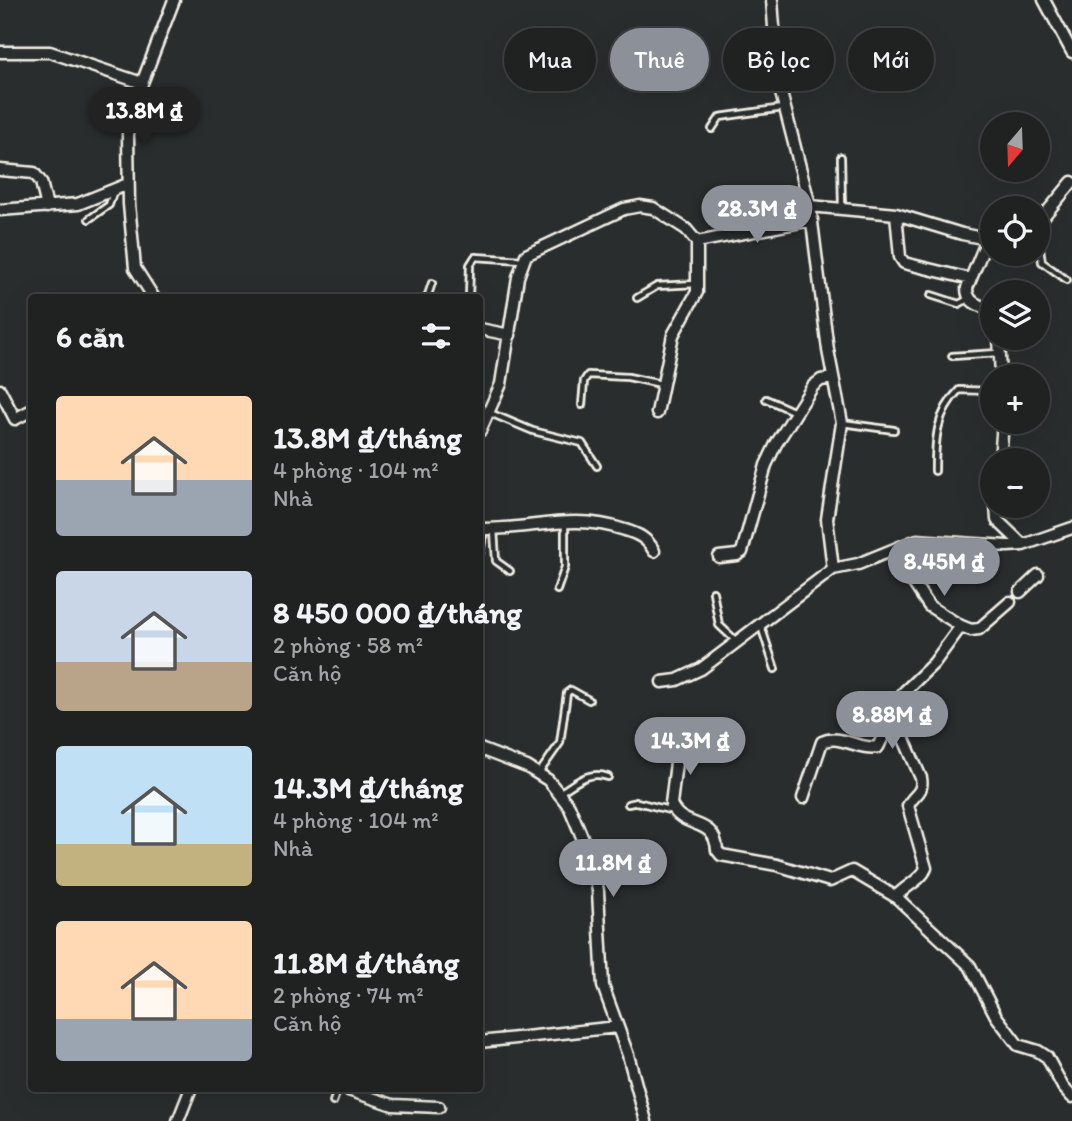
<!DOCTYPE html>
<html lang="vi">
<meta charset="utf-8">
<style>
body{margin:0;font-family:Itim,sans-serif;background:#282a2a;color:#f1f3f6;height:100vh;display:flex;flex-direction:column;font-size:26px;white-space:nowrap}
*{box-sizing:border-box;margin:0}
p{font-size:23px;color:#a2a4a5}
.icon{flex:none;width:38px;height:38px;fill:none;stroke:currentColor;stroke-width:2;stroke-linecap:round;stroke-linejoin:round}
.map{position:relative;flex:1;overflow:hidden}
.drawer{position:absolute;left:28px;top:294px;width:455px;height:798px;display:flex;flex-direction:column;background:#202222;border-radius:7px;box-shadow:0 7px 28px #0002,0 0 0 2px #3d3f40}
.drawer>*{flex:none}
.banner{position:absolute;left:504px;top:28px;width:462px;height:63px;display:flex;gap:14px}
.needle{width:46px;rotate:199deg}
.controls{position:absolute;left:980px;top:112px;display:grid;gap:14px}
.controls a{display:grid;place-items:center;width:70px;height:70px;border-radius:50%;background:#202222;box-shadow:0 7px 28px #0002,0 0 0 2px #3d3f40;font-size:35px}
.price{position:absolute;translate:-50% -60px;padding:0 16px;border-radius:24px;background:#8c9099;color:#fff;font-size:23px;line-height:46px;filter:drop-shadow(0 2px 4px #0008)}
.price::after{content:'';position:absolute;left:50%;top:42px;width:21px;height:16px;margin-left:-10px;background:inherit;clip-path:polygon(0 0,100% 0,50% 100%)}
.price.active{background:#222;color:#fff}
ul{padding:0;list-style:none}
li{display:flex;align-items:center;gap:21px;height:175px;padding:0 28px}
li span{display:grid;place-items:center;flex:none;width:196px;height:140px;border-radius:7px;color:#555}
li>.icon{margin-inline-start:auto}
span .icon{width:84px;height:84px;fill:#fffc;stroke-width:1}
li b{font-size:30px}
h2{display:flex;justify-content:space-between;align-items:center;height:84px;padding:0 28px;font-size:30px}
.chip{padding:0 24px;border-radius:32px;background:#202222;box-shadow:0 7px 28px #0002,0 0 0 2px #3d3f40;font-size:24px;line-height:63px}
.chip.active{background:#8c9099;color:#fff}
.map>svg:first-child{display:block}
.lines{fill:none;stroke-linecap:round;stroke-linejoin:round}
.lane-casing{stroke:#f4f1e8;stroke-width:10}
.street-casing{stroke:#f4f1e8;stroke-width:15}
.lane{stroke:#2a2d2e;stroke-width:4.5}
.street{stroke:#2a2d2e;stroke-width:10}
</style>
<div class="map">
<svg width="1072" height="1121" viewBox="0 0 1072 1121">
<rect width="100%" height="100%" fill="#2a2d2e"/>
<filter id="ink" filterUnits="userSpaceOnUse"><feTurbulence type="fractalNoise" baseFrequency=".0143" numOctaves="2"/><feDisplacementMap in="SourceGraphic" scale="14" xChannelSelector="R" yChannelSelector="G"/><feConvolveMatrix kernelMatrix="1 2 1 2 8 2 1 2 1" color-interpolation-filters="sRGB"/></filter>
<g filter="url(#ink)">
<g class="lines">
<defs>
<path id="lane" d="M712 129 720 117 783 108
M841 157 842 207
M89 219 109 205 113 193
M1038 234 1042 262 1067 280
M931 295 959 304 968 299
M427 298 432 283
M469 298 470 265 475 257 522 260
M637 298 657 286 696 284
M952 356 998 353
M766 399 795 412
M582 405 584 381 588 375 628 377 661 384
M490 413 533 431 582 443 597 466
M842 423 894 430
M935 471C935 440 936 413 959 390L992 391
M494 530 496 561 510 571
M480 553 484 530
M557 590 565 567V521
M713 592 719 625 736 641
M760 623 775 669
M539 773 560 743 567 693 571 690 589 700
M559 793C576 783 588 770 608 777
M628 804 637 802 673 811
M333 1102 338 1088"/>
<path id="street" d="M772 0 778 81 810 206 828 350 842 423 827 519 833 569
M1044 0 1072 52
M0 52H50L142 83
M0 170 34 173 41 182 47 207
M810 206 896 214 962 234 992 240
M0 210 78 204 128 184
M896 214 900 257 904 263 970 279
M1038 223 1072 182
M987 240 967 288C967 303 979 305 992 311
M697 242 812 220
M154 298 135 268 129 204 128 134 142 83 174 0
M480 329 510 335
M999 338 1001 376
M0 390 15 419 32 410
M480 431 501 384 518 277 526 255 624 209 640 206 653 208 686 229 697 242V292L673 335 657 413
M1000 460 1003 422
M996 506 997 520 1023 545
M480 529C532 530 572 512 625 530 638 534 647 538 654 551
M892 551 929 606 961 626 971 630 979 629 1010 602
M719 557 737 555 742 552 766 465 776 444 813 386 821 380 833 378
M1020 592 1038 575
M662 682 677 680 701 669 833 569 858 564 917 540 1007 546 1023 545 1072 528
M678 746 671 804C682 831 715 816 717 850L721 855 777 865 830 881 852 871 896 897 970 966 996 1016 1018 1045 1038 1051 1047 1057 1063 1087 1072 1097
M480 749 527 767 548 780 569 806 593 863 598 891 603 986 628 1055 646 1121
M803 798 822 742C840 733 859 751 878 747L889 724 895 720
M896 897C904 886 921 881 926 868L908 806C913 794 924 794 921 778L894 716 903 693 934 663 961 626
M480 1042 617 1027
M342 1088 393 1105 439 1107
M178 1121 191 1088"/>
</defs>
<use href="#lane" class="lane-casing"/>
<use href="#street" class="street-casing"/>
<use href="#lane" class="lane"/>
<use href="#street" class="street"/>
</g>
</g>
</svg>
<div class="controls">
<a><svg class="needle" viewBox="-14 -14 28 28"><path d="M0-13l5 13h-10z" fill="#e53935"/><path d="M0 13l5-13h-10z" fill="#a2a4a5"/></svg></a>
<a><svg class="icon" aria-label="locate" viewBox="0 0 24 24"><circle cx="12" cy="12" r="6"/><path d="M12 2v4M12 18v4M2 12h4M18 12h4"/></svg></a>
<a><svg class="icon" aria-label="layers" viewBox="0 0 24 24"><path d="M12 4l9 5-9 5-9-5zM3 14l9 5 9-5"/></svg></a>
<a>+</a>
<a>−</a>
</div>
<b class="price active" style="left:144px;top:147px">13.8M ₫</b>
<b class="price" style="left:757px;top:245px">28.3M ₫</b>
<b class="price" style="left:944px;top:598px">8.45M ₫</b>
<b class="price" style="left:892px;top:751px">8.88M ₫</b>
<b class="price" style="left:690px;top:777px">14.3M ₫</b>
<b class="price" style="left:613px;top:899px">11.8M ₫</b>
<div class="banner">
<a class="chip">Mua</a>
<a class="chip active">Thuê</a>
<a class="chip">Bộ lọc</a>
<a class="chip">Mới</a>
</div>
<section class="drawer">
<h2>6 căn<svg class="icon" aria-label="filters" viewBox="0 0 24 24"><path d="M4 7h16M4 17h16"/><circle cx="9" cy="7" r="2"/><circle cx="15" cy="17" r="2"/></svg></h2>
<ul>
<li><span style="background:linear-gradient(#ffd9b3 60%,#9aa5b1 0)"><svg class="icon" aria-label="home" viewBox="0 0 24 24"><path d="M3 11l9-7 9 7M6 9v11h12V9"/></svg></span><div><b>13.8M ₫/tháng</b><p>4 phòng · 104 m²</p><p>Nhà</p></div></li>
<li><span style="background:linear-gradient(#c9d6e8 65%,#b9a48a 0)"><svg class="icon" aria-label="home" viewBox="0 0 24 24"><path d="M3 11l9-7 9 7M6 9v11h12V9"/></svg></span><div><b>8 450 000 ₫/tháng</b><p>2 phòng · 58 m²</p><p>Căn hộ</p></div></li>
<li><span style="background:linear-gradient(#bfe0f5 70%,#c2b280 0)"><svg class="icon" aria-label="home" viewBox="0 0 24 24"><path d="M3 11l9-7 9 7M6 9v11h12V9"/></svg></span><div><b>14.3M ₫/tháng</b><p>4 phòng · 104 m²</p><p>Nhà</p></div></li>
<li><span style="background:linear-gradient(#ffd9b3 70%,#9aa5b1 0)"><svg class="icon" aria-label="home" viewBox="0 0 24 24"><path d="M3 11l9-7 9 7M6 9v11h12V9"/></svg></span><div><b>11.8M ₫/tháng</b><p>2 phòng · 74 m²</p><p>Căn hộ</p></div></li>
</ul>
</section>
</div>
